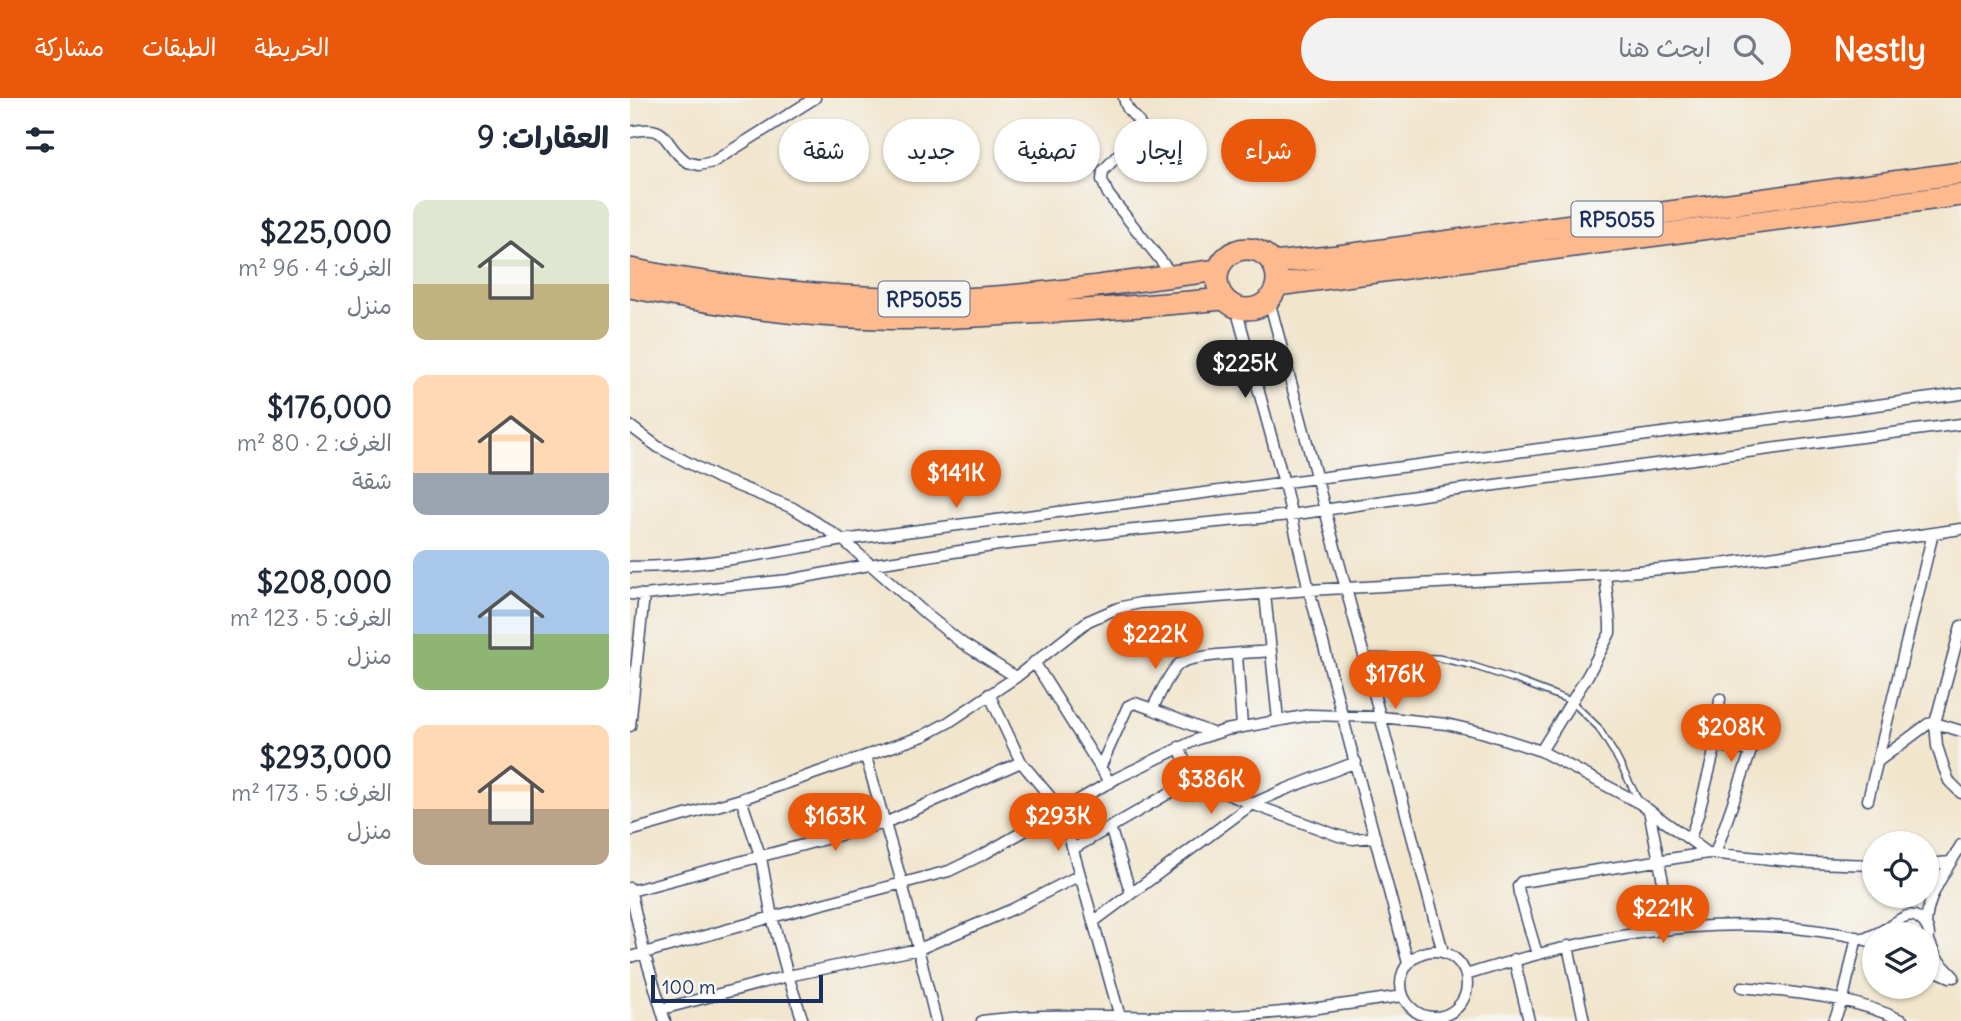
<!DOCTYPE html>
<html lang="ar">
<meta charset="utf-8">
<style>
body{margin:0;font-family:Delius,"Playpen Sans Arabic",sans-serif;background:#f2f2f3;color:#1f2937;direction:rtl;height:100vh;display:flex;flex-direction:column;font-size:26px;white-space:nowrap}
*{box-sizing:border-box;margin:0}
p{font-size:23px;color:#747a83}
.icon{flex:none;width:38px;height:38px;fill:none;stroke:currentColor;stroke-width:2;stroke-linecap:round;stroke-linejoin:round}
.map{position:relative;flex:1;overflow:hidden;direction:ltr}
.details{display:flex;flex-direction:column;background:#fff;width:630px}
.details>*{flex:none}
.hud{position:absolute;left:21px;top:21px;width:665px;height:63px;direction:rtl;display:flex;gap:14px}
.buttons{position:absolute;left:1232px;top:733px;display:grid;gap:14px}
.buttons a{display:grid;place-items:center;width:77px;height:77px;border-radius:50%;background:#fff;box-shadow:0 2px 5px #0004;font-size:35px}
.scale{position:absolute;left:21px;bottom:18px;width:172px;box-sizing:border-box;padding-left:7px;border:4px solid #1b2f5e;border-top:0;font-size:19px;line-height:24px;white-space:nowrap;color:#1b2f5e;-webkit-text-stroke:5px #f6f6f2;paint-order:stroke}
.price{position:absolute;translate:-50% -60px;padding:0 16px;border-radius:24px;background:#ea580c;color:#fff;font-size:23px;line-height:46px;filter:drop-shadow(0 2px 4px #0008)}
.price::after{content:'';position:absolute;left:50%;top:42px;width:21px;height:16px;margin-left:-10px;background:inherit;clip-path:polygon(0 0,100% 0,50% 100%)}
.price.current{background:#222;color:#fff}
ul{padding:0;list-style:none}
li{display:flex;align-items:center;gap:21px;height:175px;padding:0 21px}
li span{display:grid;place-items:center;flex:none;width:196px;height:140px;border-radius:14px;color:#555}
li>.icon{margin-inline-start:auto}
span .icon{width:84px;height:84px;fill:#fffc;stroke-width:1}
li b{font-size:30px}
h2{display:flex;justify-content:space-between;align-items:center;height:84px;padding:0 21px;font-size:30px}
.chip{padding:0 24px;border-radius:32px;background:#fff;box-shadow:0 2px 5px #0004;font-size:24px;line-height:63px}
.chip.current{background:#ea580c;color:#fff}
header{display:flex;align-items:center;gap:42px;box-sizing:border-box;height:98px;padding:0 35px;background:#ea580c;color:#fff}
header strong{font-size:33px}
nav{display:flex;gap:38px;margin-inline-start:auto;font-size:24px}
.search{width:490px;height:63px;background:#f2f2f3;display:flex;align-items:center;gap:18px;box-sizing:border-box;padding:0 24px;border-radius:38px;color:#747a83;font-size:26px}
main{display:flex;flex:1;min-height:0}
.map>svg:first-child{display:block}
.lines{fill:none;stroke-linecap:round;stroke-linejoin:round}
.lane-casing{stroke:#3b4a6e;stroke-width:8}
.street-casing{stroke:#3b4a6e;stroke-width:13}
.highway-casing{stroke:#3b4a6e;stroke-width:24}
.lane{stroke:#fff;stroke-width:5}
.street{stroke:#fff;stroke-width:10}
.highway{stroke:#fcba8e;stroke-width:21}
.labels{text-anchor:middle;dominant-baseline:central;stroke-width:6;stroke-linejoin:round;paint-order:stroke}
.shield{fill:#f6f6f2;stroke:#5d6b8a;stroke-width:2}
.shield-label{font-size:21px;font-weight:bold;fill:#1b2f5e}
</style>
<header>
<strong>Nestly</strong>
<div class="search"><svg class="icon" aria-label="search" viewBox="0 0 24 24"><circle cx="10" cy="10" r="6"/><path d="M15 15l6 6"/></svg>ابحث هنا</div>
<nav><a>الخريطة</a><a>الطبقات</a><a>مشاركة</a></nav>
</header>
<main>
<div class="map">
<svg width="1331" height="923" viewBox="0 0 1331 923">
<rect width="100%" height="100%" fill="#f6f6f2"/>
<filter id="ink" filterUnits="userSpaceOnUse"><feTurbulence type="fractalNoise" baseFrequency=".0143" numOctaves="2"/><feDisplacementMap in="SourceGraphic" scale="14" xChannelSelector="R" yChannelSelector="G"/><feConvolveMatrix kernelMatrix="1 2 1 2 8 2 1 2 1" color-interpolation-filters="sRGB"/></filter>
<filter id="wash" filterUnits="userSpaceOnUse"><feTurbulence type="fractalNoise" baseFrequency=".00686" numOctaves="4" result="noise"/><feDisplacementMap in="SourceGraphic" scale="28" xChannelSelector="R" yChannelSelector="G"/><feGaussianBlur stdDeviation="1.57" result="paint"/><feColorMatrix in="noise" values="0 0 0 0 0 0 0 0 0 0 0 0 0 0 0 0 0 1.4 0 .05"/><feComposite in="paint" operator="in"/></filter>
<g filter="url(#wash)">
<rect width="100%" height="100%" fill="#f1e5cc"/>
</g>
<g filter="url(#ink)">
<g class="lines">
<defs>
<path id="lane" d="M735 558 808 560 840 567 883 581 941 603 968 629 986 658 1008 701"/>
<path id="street" d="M494 0C497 17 507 16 510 27L498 46 473 73 472 82 478 96 543 178
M0 34C42 25 30 45 57 64L69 67 83 64 185 0
M639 202 813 854
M606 210 654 385 679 492 778 865
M0 328 28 349 88 380 163 410 184 423 213 442 297 517 332 545 386 579
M0 469C72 469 142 455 213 442L1331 296
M0 496 14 497 159 482 239 467 369 447 494 433 661 417 819 393 1331 326
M635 496 648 622
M1331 528 1305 625 1307 648 1314 670 1319 683 1331 695
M607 557 612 629
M404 564 480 685
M359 596 391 664 432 713 490 919
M0 628 14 497
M584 636 522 611C530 597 537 578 548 567 559 556 623 555 641 553
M1085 647 1121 653
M549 649 560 676 575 687 622 706 709 738 723 741 745 739
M911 653 958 577 980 535V525L975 476
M236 659 272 785 306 923
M1247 664 1298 626 1305 625 1331 633
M470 670 498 608 505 605 522 611
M111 701 131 760 142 819 158 878 173 923
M1238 702 1303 435
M1019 712 1042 830
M480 729 501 796
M0 733 111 701 293 638 319 624 386 579 458 523 488 510 510 505 679 492 975 476 1098 465 1331 431
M1060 741 1069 714 1083 658 1090 601
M443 751 565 680
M1085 756 1129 630
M1297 766 1321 764
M0 790 14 854 35 923
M1 793 255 725 391 664
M463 824 622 706 654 692 726 664
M1296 828C1296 798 1317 772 1331 747
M1234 841C1242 837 1252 834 1260 828 1271 821 1281 810 1294 825 1300 832 1300 839 1297 846
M1299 842 1306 860 1324 879
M938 848 954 923
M771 886a33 33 0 1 1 66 0a33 33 0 1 1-66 0Z
M907 856 889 795 888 788 891 784 1078 755 1182 765 1244 767
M0 859 142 819 319 773 356 755 487 680 568 641 596 632 680 617 751 619 816 626 855 635 911 653 1009 705 1078 755
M884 861 899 923
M1297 869 1320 879
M836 877C947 842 1065 816 1182 832 1203 835 1225 837 1244 845
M1112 889C1166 895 1223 898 1273 923
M32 911 158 878 289 851 383 811 450 777
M352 923C433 912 516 922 598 918 656 916 715 906 773 898
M1204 923 1213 901 1227 839"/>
<path id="highway" d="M587 181a30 30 0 1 1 60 0a30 30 0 1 1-60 0Z
M643 165 708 158 1331 75
M0 171C61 184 122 191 185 196 240 200 294 203 350 200 429 195 509 182 588 172
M647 187 1331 97
M0 189C82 206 164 218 248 220 298 222 347 218 397 215 463 212 528 207 594 201"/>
</defs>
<use href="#lane" class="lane-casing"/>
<use href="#street" class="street-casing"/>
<use href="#highway" class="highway-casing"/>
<use href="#lane" class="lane"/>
<use href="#street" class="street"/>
<use href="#highway" class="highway"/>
</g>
</g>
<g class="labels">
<g class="shield">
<rect x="941.5" y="103.5" width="91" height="35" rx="5"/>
<rect x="248.5" y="183.5" width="91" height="35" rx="5"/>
</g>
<g class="shield-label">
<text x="987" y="121">RP5055</text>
<text x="294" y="201">RP5055</text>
</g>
</g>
</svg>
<div class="buttons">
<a><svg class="icon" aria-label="locate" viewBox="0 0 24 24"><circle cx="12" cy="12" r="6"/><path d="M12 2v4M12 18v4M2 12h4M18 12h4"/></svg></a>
<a><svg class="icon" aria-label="layers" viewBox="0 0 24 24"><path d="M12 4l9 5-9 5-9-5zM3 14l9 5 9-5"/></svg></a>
</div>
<div class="scale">100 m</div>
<b class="price current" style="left:615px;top:302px">$225K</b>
<b class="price" style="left:326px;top:412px">$141K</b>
<b class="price" style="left:525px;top:573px">$222K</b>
<b class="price" style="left:765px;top:613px">$176K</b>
<b class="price" style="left:1101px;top:666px">$208K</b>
<b class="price" style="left:581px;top:718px">$386K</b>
<b class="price" style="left:205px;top:755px">$163K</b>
<b class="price" style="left:428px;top:755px">$293K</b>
<b class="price" style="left:1033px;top:847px">$221K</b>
<div class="hud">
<a class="chip current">شراء</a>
<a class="chip">إيجار</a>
<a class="chip">تصفية</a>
<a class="chip">جديد</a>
<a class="chip">شقة</a>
</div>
</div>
<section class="details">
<h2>العقارات: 9<svg class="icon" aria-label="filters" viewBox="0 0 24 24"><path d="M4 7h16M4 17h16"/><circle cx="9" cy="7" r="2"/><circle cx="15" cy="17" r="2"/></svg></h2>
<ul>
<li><span style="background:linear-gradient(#dfe7d0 60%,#c2b280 0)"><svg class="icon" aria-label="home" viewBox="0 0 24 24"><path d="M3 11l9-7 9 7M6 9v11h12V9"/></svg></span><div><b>$225,000</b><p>الغرف: 4 · 96 m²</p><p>منزل</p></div></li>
<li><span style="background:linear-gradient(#ffd9b3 70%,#9aa5b1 0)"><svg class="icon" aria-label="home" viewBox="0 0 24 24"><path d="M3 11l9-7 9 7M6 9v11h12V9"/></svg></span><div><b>$176,000</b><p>الغرف: 2 · 80 m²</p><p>شقة</p></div></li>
<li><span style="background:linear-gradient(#a9c7e8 60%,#8fb573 0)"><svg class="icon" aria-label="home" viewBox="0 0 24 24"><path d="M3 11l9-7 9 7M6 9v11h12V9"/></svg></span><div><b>$208,000</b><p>الغرف: 5 · 123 m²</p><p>منزل</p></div></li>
<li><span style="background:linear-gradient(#ffd9b3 60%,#b9a48a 0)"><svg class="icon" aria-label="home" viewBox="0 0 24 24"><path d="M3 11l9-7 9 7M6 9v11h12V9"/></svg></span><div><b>$293,000</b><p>الغرف: 5 · 173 m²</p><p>منزل</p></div></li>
</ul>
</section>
</main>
